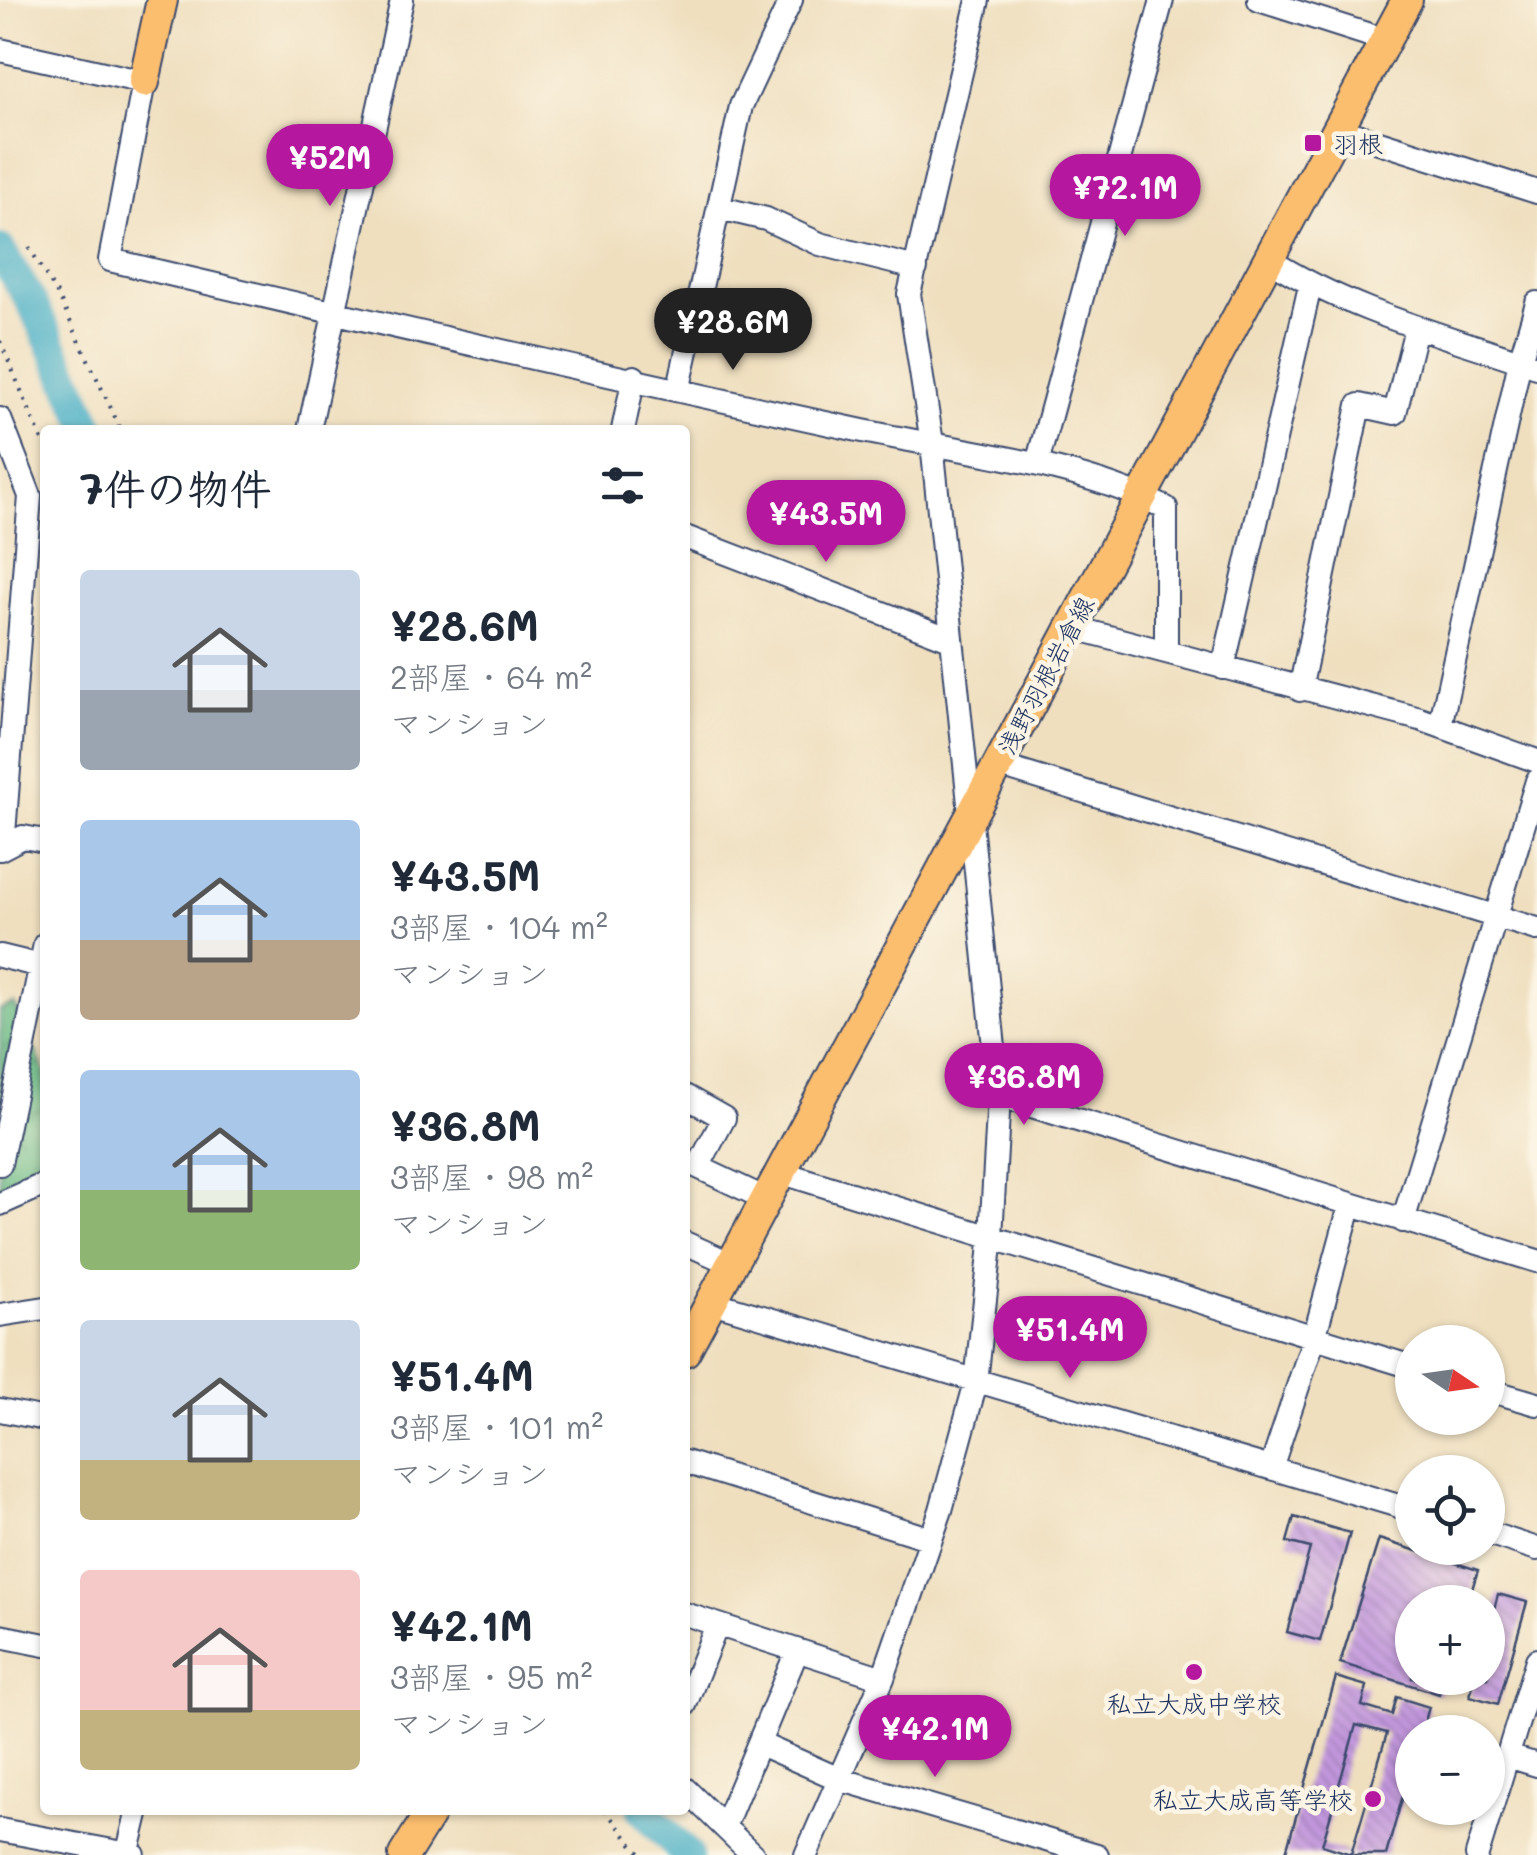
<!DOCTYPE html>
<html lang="ja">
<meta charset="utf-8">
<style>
body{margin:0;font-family:Mali,"Klee One",sans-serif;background:#f6f6f7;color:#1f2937;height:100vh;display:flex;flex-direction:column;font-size:38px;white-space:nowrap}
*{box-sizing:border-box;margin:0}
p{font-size:32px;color:#747a83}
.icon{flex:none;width:55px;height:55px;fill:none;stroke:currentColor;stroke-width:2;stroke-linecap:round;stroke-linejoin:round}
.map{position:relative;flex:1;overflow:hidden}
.panel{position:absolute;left:40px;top:425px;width:650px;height:1390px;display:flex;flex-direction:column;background:#fff;border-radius:10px;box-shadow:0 2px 8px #0004}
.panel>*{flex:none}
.needle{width:65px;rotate:103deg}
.fabs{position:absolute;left:1395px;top:1325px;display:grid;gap:20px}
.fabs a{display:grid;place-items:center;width:110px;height:110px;border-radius:50%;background:#fff;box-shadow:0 2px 8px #0004;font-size:50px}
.price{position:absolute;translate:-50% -85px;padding:0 22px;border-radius:35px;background:#b5179e;color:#fff;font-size:32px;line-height:65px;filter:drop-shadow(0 2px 5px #0008)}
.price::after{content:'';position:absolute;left:50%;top:60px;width:30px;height:22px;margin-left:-15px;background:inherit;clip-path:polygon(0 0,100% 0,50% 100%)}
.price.current{background:#222;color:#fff}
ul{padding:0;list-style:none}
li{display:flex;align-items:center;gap:30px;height:250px;padding:0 40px}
li span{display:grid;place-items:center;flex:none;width:280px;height:200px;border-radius:10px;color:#555}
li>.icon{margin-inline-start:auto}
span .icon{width:120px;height:120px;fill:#fffc;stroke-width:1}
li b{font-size:42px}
h2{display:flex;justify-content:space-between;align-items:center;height:120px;padding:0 40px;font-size:42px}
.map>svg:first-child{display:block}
.forest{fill:url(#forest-crowns);stroke:#427471;stroke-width:2.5}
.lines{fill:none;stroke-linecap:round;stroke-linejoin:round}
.river{stroke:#47afc6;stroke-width:32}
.building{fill:url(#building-back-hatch);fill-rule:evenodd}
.minor-casing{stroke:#3b496d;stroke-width:26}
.major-casing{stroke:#3b496d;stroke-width:34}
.path{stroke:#3b496d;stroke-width:4;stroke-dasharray:2.5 8;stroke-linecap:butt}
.minor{stroke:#fff;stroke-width:22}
.major{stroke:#fbbd6e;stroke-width:30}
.poi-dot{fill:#b5179e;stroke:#fcf5e5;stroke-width:4}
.labels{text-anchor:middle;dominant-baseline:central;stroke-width:9;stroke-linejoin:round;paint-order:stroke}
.poi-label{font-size:25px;fill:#1b2f5e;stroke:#fcf5e5;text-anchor:start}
.street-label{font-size:25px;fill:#1b2f5e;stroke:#fcf5e5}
</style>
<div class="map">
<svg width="1537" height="1855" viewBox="0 0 1537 1855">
<defs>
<pattern id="forest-crowns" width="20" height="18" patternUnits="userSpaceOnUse" patternTransform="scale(2.5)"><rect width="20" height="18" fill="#6aba84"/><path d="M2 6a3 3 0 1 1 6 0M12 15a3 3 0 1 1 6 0" fill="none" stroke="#56986f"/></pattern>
<pattern id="building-back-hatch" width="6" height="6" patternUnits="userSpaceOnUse" patternTransform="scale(2.5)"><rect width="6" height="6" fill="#c398dd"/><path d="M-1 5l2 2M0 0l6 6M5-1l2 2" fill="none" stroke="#9e7cb6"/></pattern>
</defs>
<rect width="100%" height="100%" fill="#fcf5e5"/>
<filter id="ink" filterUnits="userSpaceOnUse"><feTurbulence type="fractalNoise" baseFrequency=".01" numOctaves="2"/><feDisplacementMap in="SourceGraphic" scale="20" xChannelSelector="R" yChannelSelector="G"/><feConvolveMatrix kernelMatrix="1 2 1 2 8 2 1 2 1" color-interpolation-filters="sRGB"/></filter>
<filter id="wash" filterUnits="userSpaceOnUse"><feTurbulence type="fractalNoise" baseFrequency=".0048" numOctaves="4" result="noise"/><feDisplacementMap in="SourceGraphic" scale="40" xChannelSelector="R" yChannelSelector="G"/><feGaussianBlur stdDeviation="2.25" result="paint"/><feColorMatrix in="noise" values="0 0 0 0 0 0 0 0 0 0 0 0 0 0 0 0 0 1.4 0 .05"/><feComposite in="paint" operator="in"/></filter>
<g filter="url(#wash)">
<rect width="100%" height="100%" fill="#efdfbf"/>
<path class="forest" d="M15 1005 45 1072V1177L0 1194V1010Z"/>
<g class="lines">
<path class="river" d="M0 250 32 303 91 430
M643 1810 687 1855"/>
</g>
<g id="blocks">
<path class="building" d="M1294 1517 1350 1533 1320 1641 1287 1632 1310 1548 1287 1542Z
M1379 1539 1478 1570 1468 1602H1412V1678H1444L1439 1694 1340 1663Z
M1498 1594 1527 1602 1498 1704 1470 1696 1475 1678H1488V1633Z
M1336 1677 1367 1686 1362 1706 1392 1715 1397 1697 1429 1707 1422 1732H1412V1764L1386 1855H1285ZM1356 1725 1387 1733 1351 1854 1322 1845Z"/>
</g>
</g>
<g filter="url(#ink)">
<use href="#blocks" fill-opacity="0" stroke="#3b496d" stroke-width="2.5"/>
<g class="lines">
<defs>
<path id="minor" d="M1259 0 1385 40
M0 50 144 82 110 260C359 319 608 376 858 430 961 452 1070 461 1166 508V651
M1338 129 1537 192
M720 208 766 219 820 244 916 268
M1268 259C1351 312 1445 335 1537 367
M679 387 741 106 791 0
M0 419 30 496 3 847
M309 430 402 0
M623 430 634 377
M1037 464 1162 0
M685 537 950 639
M1071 627 1420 719 1537 761
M1223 668 1310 286
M1300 690 1359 405 1395 413 1416 328
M1440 726 1520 361 1537 303
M997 765 1537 929
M0 849 23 837 45 841
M0 956 41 966
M685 1096 724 1118 698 1167 768 1200
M999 1096 1537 1261
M0 1164 45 944
M783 1173 1412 1367
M0 1204 45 1184
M1403 1221 1537 781
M685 1243 732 1264
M712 1302 1412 1510
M0 1315 45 1308
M1488 1390 1537 1404
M0 1410 45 1419
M685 1462 931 1539
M1271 1468 1314 1338 1350 1206
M1488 1533 1537 1549
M685 1614 883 1678
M0 1636 45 1645
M685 1705 717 1625
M760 1744 839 1779 1097 1855
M1508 1756 1537 1765
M685 1789 753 1855
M724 1827 797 1651
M0 1830 134 1855
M127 1855 138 1810
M806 1855 883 1678 941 1510 976 1382 990 1254 999 1096 932 443 909 294 978 0
M1477 1855 1537 1660"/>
<path id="major" d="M144 82 162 0
M685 1351 1407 0
M404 1855 432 1810"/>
</defs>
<use href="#minor" class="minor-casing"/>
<use href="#major" class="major-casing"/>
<path class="path" d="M29 247 58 295 121 430
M0 341 45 447
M605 1810 641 1855"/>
<use href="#minor" class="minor"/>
<use href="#major" class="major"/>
</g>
</g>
<g class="poi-dot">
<rect x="1303" y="133" width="20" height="20" rx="5"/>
<circle cx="1194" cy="1672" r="10"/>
<circle cx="1373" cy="1799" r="10"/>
</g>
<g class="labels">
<g class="poi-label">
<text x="1333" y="143">羽根</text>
<text x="1194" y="1703" text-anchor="middle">私立大成中学校</text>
<text x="1353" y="1799" text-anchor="end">私立大成高等学校</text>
</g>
<g class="street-label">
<text transform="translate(1045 675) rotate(-62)">浅野羽根岩倉線</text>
</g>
</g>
</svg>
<div class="fabs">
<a><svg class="needle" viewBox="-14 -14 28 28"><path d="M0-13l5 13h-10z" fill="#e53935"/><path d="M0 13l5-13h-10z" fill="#747a83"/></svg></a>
<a><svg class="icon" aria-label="locate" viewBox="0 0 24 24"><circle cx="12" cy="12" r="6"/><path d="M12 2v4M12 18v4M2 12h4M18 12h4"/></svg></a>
<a>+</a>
<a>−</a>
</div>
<b class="price" style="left:330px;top:209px">¥52M</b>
<b class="price" style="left:1125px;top:239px">¥72.1M</b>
<b class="price current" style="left:733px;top:373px">¥28.6M</b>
<b class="price" style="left:826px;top:565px">¥43.5M</b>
<b class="price" style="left:1024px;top:1128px">¥36.8M</b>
<b class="price" style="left:1070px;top:1381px">¥51.4M</b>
<b class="price" style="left:935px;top:1780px">¥42.1M</b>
<section class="panel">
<h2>7件の物件<svg class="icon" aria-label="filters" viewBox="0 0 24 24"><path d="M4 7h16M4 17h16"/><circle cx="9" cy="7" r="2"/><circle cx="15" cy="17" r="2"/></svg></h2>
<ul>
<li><span style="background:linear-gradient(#c9d6e8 60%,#9aa5b1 0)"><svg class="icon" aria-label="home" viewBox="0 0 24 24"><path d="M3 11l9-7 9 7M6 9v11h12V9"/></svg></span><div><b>¥28.6M</b><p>2部屋 · 64 m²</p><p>マンション</p></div></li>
<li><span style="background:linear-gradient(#a9c7e8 60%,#b9a48a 0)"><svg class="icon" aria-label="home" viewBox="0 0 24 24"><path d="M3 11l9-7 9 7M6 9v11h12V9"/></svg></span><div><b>¥43.5M</b><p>3部屋 · 104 m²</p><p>マンション</p></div></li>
<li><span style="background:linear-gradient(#a9c7e8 60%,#8fb573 0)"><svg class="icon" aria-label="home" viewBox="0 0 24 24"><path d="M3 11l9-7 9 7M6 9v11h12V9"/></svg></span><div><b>¥36.8M</b><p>3部屋 · 98 m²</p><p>マンション</p></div></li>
<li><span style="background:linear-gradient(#c9d6e8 70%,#c2b280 0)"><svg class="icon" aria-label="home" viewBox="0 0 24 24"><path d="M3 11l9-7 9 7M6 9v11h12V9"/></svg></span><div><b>¥51.4M</b><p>3部屋 · 101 m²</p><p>マンション</p></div></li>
<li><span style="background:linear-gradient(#f6c9c9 70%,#c2b280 0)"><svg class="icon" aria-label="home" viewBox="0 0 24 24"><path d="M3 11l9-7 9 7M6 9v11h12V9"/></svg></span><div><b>¥42.1M</b><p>3部屋 · 95 m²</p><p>マンション</p></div></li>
</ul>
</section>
</div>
